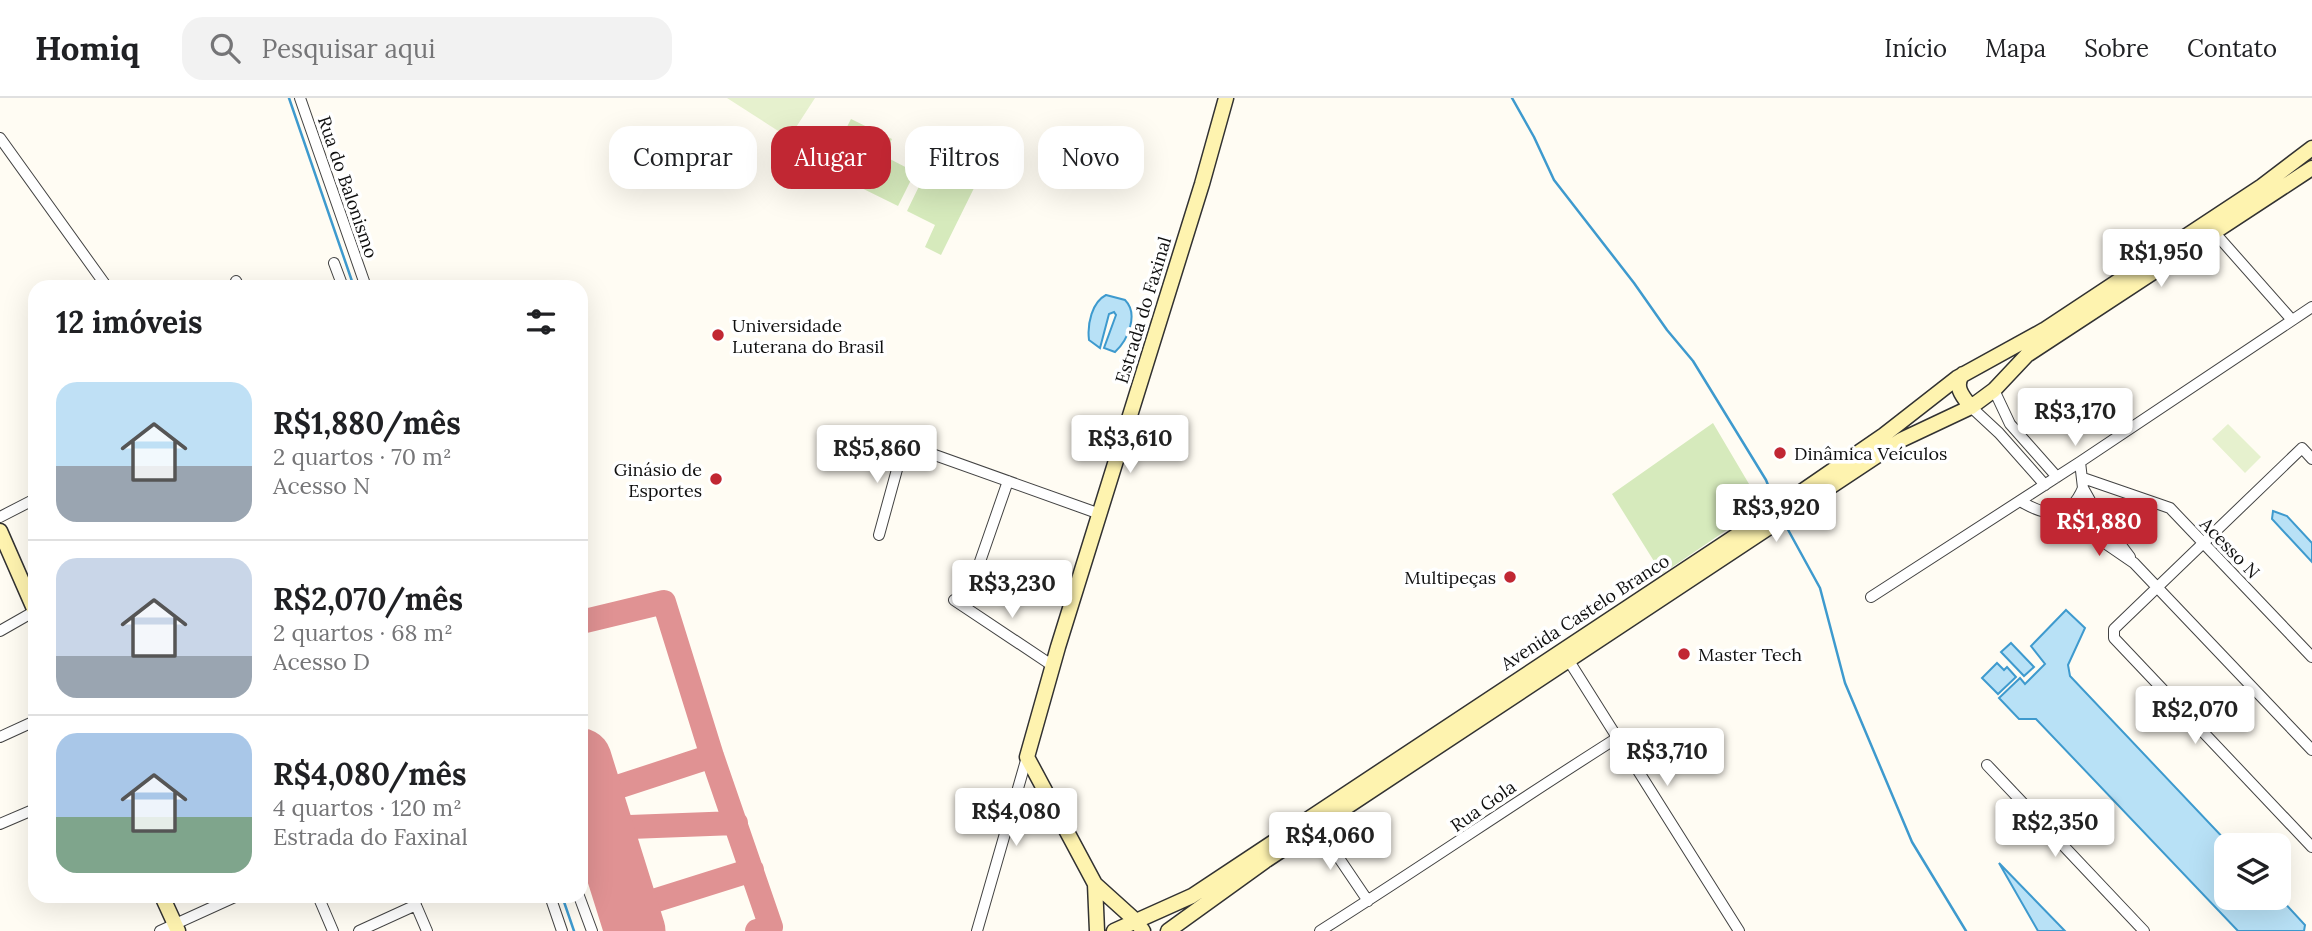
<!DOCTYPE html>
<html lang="pt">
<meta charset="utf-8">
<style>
body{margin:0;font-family:Lora,serif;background:#f2f2f2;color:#202124;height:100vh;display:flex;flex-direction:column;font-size:26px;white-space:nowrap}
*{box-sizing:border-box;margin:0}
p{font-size:23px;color:#757577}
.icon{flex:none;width:38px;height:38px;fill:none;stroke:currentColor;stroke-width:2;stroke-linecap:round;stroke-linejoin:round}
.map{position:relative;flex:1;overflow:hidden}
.details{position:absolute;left:28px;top:182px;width:560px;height:623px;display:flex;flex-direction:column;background:#fff;border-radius:21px;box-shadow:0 7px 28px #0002}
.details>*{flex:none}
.hud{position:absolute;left:609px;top:28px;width:665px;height:63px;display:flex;gap:14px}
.fabs{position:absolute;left:2214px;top:735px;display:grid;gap:14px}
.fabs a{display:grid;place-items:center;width:77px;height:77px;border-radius:14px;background:#fff;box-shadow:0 7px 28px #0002;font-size:35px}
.price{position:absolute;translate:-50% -60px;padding:0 16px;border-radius:7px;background:#fff;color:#222;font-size:23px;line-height:46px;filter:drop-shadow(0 2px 4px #0008)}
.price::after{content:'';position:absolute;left:50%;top:42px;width:21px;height:16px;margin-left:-10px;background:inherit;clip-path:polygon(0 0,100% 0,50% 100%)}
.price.active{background:#c12733;color:#fff}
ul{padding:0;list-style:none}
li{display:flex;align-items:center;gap:21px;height:175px;padding:0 28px}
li+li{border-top:2px solid #e0e0e0}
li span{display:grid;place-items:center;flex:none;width:196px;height:140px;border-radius:21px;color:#555}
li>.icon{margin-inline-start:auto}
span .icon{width:84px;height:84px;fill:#fffc;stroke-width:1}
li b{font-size:30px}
h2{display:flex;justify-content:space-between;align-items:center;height:84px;padding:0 28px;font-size:30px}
.chip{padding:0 24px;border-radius:21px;background:#fff;box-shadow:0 7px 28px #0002;font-size:24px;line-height:63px}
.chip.active{background:#c12733;color:#fff}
header{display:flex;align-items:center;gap:42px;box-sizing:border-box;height:98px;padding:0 35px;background:#fff;border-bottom:2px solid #e0e0e0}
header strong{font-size:33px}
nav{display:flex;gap:38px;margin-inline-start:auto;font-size:24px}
.search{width:490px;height:63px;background:#f2f2f2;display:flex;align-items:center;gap:18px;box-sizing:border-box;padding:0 24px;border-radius:21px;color:#757577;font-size:26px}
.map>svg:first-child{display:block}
.green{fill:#d6eabc}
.pitch{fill:#e6f1ce}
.water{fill:#b8e1f6;stroke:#3e9ace;stroke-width:2}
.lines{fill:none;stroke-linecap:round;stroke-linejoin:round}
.stream{stroke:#3e9ace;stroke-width:2.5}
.taxiway{stroke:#e09293;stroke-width:24}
.runway{stroke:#e09293;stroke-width:61}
.street-casing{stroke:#434343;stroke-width:12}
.secondary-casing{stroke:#323232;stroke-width:17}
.street{stroke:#fff;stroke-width:10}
.secondary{stroke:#fef3af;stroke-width:14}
.poi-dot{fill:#c12733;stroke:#fff;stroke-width:2.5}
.labels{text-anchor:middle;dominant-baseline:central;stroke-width:7;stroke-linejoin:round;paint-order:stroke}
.street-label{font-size:18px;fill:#101010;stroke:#fff}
.poi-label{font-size:18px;fill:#101010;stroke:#fff;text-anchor:start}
</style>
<header>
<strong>Homiq</strong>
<div class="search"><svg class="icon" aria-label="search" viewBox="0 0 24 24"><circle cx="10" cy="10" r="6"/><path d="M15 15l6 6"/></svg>Pesquisar aqui</div>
<nav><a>Início</a><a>Mapa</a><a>Sobre</a><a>Contato</a></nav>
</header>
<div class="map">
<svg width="2312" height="833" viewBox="0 0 2312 833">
<rect width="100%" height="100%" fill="#fffcf3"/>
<path class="green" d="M851 21 892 41 884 58 915 74 898 108 825 72Z
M956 73 977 84 941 157 925 149 935 127 907 113 924 78 948 89Z
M1713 325 1762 408 1662 476 1612 396Z"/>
<path class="pitch" d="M727 0H815L789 40Z
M2228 326 2261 359 2245 375 2212 341Z"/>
<path class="water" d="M1106 197 1125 202C1139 216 1128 242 1115 254L1104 250 1116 217 1114 214 1109 216 1100 250 1089 242C1087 226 1092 204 1106 197Z
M2273 413 2287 418 2312 445V464L2272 421Z
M2066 512 2085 530 2068 567 2070 578 2230 747H2226V800L2279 799 2305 827 2304 833H2238L2036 621H2019L1999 600 2020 580 2025 586 2045 566 2031 548Z
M2011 545 2034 569 2024 578 2001 554Z
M1997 565 2004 572 2007 569 2016 579 1998 596 1982 580Z
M1999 765 2065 833H2038Z"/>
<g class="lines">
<path class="stream" d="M289 0 354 189
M1512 0 1534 39 1554 82 1634 185 1667 232 1693 263 1766 382 1774 402
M1786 428 1820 490 1845 585 1912 744 1966 833
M562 798 574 833"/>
<path class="taxiway" d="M581 524 664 504 712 658 771 829 757 833
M593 697 712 658
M603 730 736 725
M628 811 752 772"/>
<path class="runway" d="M581 661 635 833"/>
<defs>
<path id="street" d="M300 0 366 189
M0 40 107 189
M2215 135 2292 222
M334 165 343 189
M236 183 239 189
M1994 292 2010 326 2057 379
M1971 309 1999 335 2045 387
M2312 361 2302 350 2114 531V540L2312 749
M2083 380 2170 410 2312 559
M2083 390 2097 415 2130 459
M2020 403C2047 419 2069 423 2083 390L2080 364
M2061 415 2134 465 2312 652
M0 419 35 401
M879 437 904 346 1100 416
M976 475 1008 383
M1871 499 2080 364 2312 209
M954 502 1053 568
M0 533 35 513
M1569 563 1739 833
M0 639 35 623
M1987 667 2144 833
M0 726 35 711
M1318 729 1368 803
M318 798 333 833
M412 798 427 833
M550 798 562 833
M579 798 592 833
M160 833 237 798
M359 833 416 807
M977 833 1027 659
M1320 833C1420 770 1517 703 1617 640"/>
<path id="secondary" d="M1963 276C1953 288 1963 299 1971 309
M0 433 35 513
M1095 786 1097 833
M162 798 178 833
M1114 833 1192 798 1772 414 1884 337 1957 280 2044 232 2262 88 2312 50
M1143 833 1136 823 1095 786 1027 659 1058 549 1202 86 1226 0
M1168 833 1265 763 1901 342 1971 309 1994 292 2027 257 2312 70"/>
</defs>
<use href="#street" class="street-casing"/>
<use href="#secondary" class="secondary-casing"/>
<use href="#street" class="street"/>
<use href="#secondary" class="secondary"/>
</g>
<g class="poi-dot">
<circle cx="718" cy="237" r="7"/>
<circle cx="1780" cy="355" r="7"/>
<circle cx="716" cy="381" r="7"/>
<circle cx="1510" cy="479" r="7"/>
<circle cx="1684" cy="556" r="7"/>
</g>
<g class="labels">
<g class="street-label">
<text transform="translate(348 89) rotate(71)">Rua do Balonismo</text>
<text transform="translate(1143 212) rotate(-73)">Estrada do Faxinal</text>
<text transform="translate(2230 450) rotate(46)">Acesso N</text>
<text transform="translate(1585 514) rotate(-33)">Avenida Castelo Branco</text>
<text transform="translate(1483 708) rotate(-35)">Rua Gola</text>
</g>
<g class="poi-label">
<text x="732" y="227">Universidade<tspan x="732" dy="21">Luterana do Brasil</tspan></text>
<text x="1794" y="355">Dinâmica Veículos</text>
<text x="702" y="371" text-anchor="end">Ginásio de<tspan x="702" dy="21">Esportes</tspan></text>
<text x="1496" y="479" text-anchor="end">Multipeças</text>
<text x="1698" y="556">Master Tech</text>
</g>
</g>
</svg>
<div class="fabs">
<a><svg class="icon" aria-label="layers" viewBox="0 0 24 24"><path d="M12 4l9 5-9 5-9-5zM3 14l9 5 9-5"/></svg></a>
</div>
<b class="price" style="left:2161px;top:191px">R$1,950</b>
<b class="price" style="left:2075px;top:350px">R$3,170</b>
<b class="price" style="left:1130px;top:377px">R$3,610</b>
<b class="price" style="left:877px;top:387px">R$5,860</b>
<b class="price" style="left:1776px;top:446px">R$3,920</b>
<b class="price active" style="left:2099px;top:460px">R$1,880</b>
<b class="price" style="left:1012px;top:522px">R$3,230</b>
<b class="price" style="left:2195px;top:648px">R$2,070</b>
<b class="price" style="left:1667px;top:690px">R$3,710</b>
<b class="price" style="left:1016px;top:750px">R$4,080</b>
<b class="price" style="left:2055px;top:761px">R$2,350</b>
<b class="price" style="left:1330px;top:774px">R$4,060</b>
<div class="hud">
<a class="chip">Comprar</a>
<a class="chip active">Alugar</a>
<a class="chip">Filtros</a>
<a class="chip">Novo</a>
</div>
<section class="details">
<h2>12 imóveis<svg class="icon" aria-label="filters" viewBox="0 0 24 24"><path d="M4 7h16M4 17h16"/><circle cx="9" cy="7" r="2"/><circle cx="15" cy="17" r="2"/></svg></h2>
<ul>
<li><span style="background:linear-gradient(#bfe0f5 60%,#9aa5b1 0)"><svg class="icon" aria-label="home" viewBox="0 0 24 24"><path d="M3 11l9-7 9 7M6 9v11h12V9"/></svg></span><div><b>R$1,880/mês</b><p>2 quartos · 70 m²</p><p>Acesso N</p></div></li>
<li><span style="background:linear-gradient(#c9d6e8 70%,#9aa5b1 0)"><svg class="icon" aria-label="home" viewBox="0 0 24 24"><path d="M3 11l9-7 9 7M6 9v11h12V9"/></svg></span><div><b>R$2,070/mês</b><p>2 quartos · 68 m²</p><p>Acesso D</p></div></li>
<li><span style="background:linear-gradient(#a9c7e8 60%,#7fa58c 0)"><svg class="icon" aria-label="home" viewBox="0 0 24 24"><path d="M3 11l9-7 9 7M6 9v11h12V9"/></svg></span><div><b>R$4,080/mês</b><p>4 quartos · 120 m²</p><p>Estrada do Faxinal</p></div></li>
</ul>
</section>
</div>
